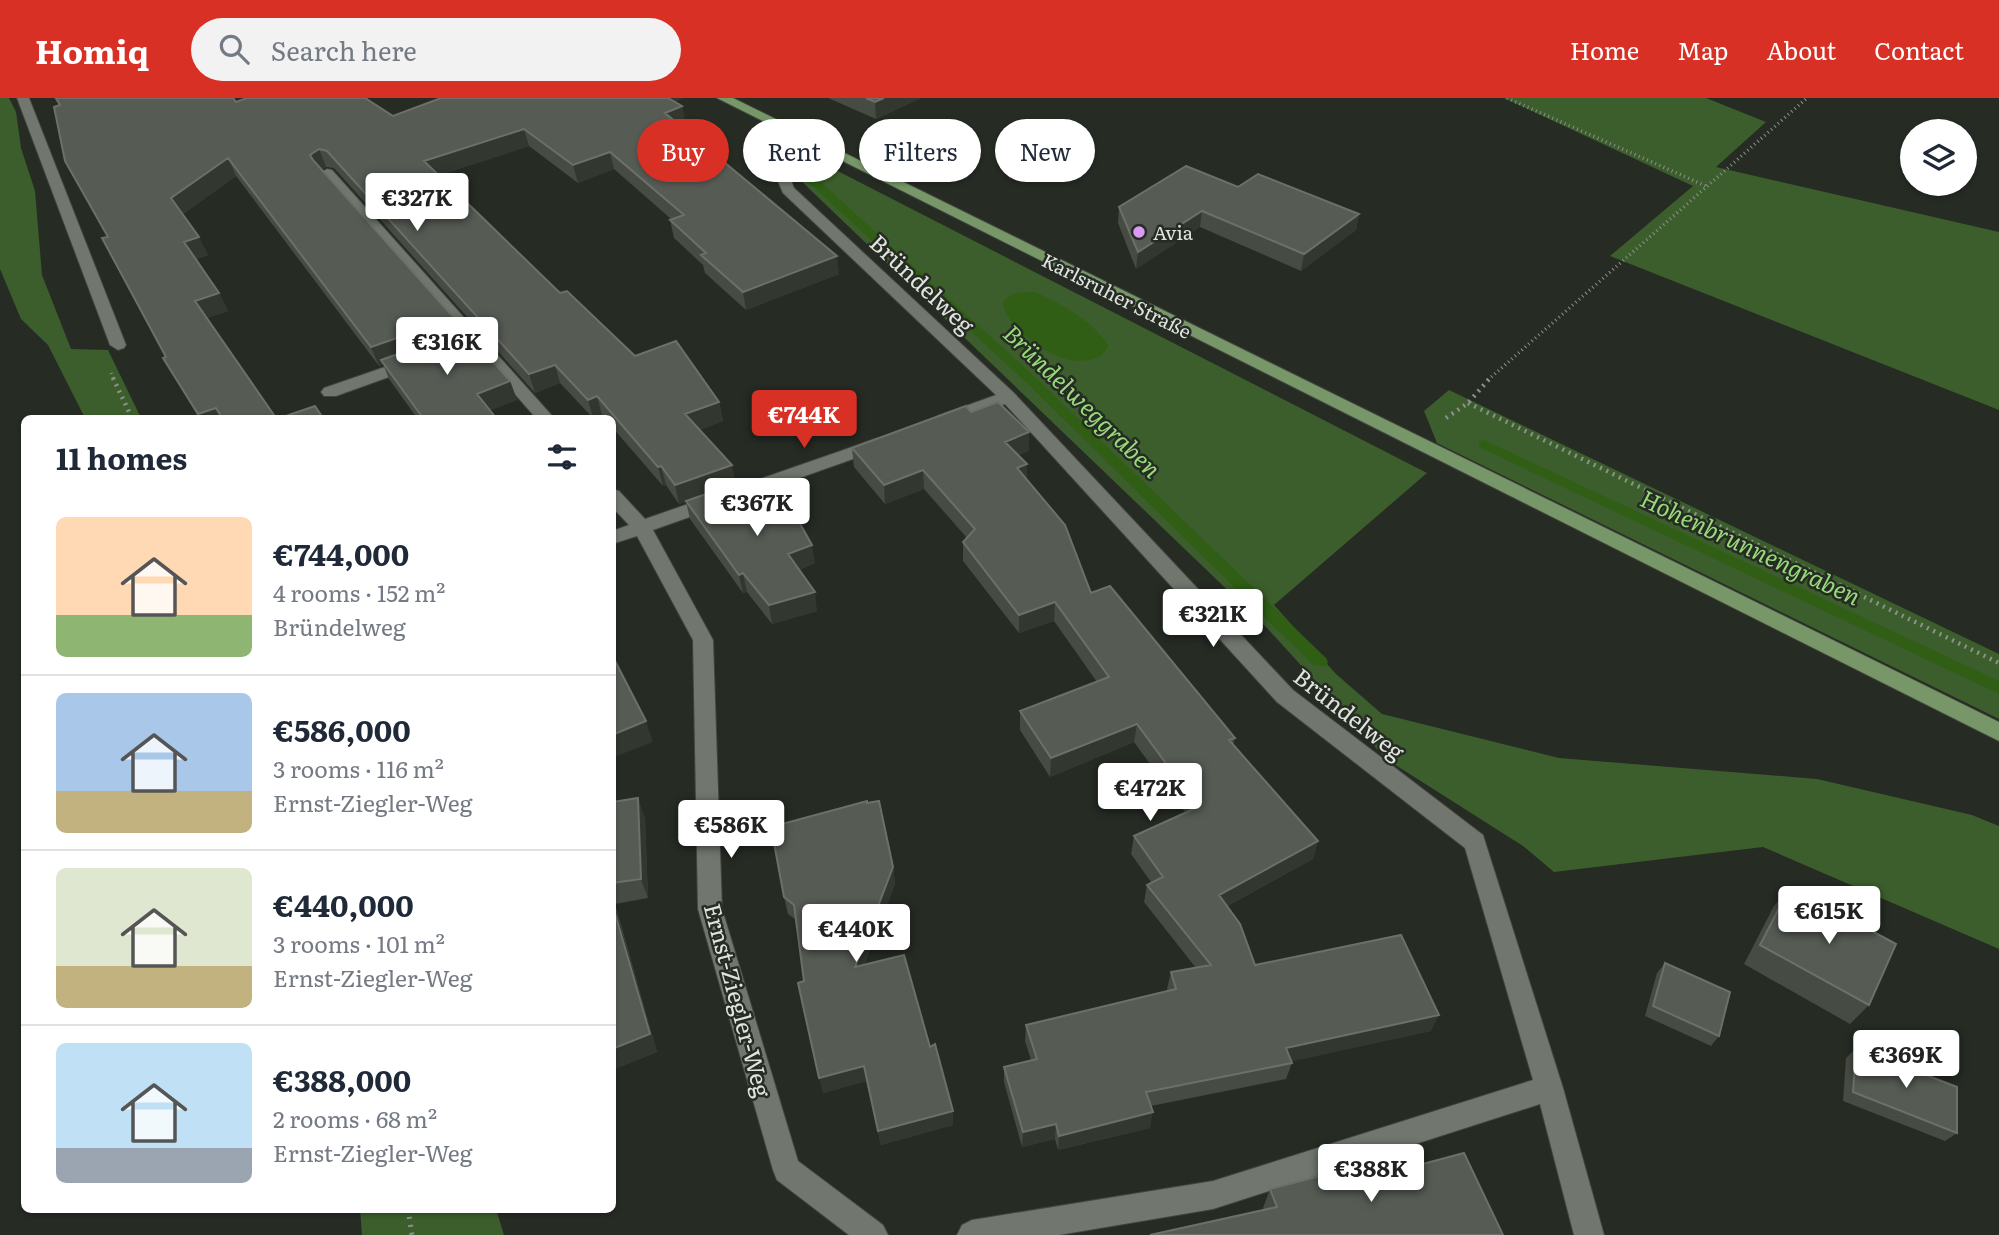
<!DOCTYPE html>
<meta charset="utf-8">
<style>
body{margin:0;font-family:Literata,serif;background:#f2f2f3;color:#1f2937;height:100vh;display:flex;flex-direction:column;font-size:26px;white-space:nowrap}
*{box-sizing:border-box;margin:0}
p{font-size:23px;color:#747a83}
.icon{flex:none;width:38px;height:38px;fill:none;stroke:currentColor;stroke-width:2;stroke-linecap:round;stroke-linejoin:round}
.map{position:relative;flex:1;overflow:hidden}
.side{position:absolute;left:21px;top:317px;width:595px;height:798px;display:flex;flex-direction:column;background:#fff;border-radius:10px;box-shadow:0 2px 5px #0004}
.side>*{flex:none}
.top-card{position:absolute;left:637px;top:21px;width:665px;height:63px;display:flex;gap:14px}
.controls{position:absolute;left:1900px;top:21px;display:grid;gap:14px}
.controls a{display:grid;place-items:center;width:77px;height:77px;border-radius:50%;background:#fff;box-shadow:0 2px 5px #0004;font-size:35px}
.price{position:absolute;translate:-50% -60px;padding:0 16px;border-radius:7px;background:#fff;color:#222;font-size:23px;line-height:46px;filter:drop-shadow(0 2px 4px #0008)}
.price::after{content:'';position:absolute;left:50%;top:42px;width:21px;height:16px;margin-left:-10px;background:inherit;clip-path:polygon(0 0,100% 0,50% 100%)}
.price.on{background:#d93025;color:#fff}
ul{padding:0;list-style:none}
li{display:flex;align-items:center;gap:21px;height:175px;padding:0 35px}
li+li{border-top:2px solid #e0e1e3}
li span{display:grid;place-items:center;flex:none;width:196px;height:140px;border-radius:10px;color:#555}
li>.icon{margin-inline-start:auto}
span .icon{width:84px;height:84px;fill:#fffc;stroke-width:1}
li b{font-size:30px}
h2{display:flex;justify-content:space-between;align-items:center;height:84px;padding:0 35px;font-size:30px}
.pill{padding:0 24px;border-radius:32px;background:#fff;box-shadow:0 2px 5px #0004;font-size:24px;line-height:63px}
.pill.on{background:#d93025;color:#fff}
header{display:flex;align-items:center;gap:42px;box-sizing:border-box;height:98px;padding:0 35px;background:#d93025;color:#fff}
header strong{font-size:33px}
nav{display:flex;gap:38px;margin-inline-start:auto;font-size:24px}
.search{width:490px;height:63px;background:#f2f2f3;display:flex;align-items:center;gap:18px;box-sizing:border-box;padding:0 24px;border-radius:38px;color:#747a83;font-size:26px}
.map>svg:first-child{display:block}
.green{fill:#3c5e2c}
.water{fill:#2f5e14}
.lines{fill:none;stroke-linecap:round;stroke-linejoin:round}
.stream{fill:#2f5e14;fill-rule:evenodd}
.street-casing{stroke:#41463f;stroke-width:2}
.primary-casing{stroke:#41463f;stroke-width:2}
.path-far2{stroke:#8c918b;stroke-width:3.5;stroke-dasharray:1 3.5;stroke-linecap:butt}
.path-far1{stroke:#8c918b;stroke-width:4.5;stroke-dasharray:2 5;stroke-linecap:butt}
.path{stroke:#8c918b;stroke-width:5;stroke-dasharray:2 6;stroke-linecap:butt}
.street{fill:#71776f;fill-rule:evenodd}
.primary{fill:#779768;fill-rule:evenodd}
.wall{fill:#464b43}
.shaded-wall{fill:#32372f}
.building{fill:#565b54;stroke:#6c7069;stroke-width:2}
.poi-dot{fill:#dc99f5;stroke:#262b24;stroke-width:2.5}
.labels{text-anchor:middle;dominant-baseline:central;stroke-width:5;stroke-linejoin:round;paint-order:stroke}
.far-poi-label{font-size:19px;fill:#e0e4df;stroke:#262b24;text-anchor:start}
.far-street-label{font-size:19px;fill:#e0e4df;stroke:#262b24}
.street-label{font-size:23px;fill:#e0e4df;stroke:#262b24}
.water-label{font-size:24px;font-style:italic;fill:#97da79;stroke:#262b24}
</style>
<header>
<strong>Homiq</strong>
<div class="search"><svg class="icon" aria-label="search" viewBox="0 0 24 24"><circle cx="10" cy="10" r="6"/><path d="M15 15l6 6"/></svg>Search here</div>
<nav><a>Home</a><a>Map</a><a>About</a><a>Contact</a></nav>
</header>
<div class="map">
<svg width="1999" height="1137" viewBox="0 0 1999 1137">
<rect width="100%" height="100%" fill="#262b24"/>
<path class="green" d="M0 0H9L16 14 21 50 35 93 42 177 71 251 108 252 141 320H85L48 247 21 221 0 171Z
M1504 0H1706L1766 24 1716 69 1999 134V312L1610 158 1693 88Z
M807 62 824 66 1427 375 1274 507 1336 576 1382 616 1559 660 1817 681 1972 717 1999 728V851L1763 749 1554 774 1523 748 1386 661 1267 530 796 78 792 71Z
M1449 292 1999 556V621L1437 345 1424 313Z
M360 1111H496L504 1137H362Z"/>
<path class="water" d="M1035 194C1065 208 1090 221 1109 248L1099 260C1092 261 1084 263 1077 263 1050 260 1005 231 1003 203L1015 195Z"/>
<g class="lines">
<path class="stream" d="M805 77H813L1036 280 1326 560 1328 564 1326 568H1314L1028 286 805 81Z
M1484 342 1999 583V596L1479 349V343Z"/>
<defs>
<path id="street" d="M17 0H29L126 247 124 250 118 252 110 247Z
M785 27 792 31 779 53 794 90 1014 295 1293 592 1483 737 1563 990 1604 1137H1574L1540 1006 1213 1111 1059 1137H957L962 1127 972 1122 1213 1083 1533 982 1465 750 1277 604 1005 306 950 326H938L935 322 938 318 996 297 783 95 765 53 780 28Z
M327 71 332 72 554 320H536L322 78 320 75Z
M411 260 417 261 419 265 417 269 336 298H324L321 294 324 290Z
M878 340 884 342 887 346 884 350 653 432 713 542 722 811 798 1063 883 1127 888 1137H849L777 1082 773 1072 698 811 693 542 637 438 612 446V433L629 427 612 409V391L619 393 645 421Z"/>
<path id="primary" d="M717 0H733L1999 624V643Z"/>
</defs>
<use href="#street" class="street-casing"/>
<use href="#primary" class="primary-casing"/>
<path class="path-far2" d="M1507 0 1706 88
M111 275 114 282
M1488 282 1807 0"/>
<path class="path-far1" d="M113 280 132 320
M1468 305 1999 565
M1446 320 1468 305 1490 280"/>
<path class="path" d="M408 1111 412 1137"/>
<use href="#street" class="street"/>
<use href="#primary" class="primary"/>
</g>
<path class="wall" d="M54 0H233L236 4 393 18 441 0H683L674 4 682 8 685 25 680 27 839 176 746 212 705 175 703 167 674 140 670 122 671 121 614 71 578 85 529 48 440 77 560 195 635 258 719 304 723 323 699 332 736 386 798 423 815 465 799 472 817 513 772 526 747 494 743 495 690 421 686 404 679 406 666 387 663 388 612 329V320H605L602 317 593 320 560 285 535 295 334 70 326 69 321 72 454 220 459 234 510 283 517 302 490 312 496 320H417L389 281 383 266 379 268 236 78 183 116 208 157 196 161 219 195 228 213 207 220 276 320H199L163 260 166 259 108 139 59 7Z
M828 0H921L876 21Z
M1238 89 1359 116 1356 132 1301 173 1200 129 1136 171 1118 125 1119 109Z
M1029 334V353L1018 357 1027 366V382L1091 495 1235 640 1233 647 1318 743 1313 761 1227 808 1255 867 1431 933 1291 963 1292 965 1286 981 1151 1008 1150 1030 1058 1052 1055 1041 1022 1049 1004 984V969L1031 962 1025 943 1026 927 1168 893 1167 891 1171 874 1196 870 1144 804 1147 787 1151 784 1131 756 1134 738 1185 714 1134 644 1050 679 1020 632V613L1097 584 1054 523 1019 535 963 463V444L967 440 924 391 885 406 854 369 852 350Z
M612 704 645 720 648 800 615 806 657 954 612 972Z
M893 769 895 786 864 867 930 949 953 1013V1027L881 1047 866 983 823 995 804 883 796 822 788 816 784 799Z
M1790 789 1869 907 1850 926 1744 866 1774 808Z
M1665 865 1719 938 1711 948 1645 918 1657 875Z
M1856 950 1957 1035 1945 1043 1843 1003 1846 960Z
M1419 1067 1503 1137 1264 1112 1263 1110 1270 1091Z"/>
<path class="shaded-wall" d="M656 0H683L658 10Z
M884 0H921L876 21 875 4Z
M682 8 685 25 668 32 665 15Z
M524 31 529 48 430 80 424 63Z
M319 51 326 69 317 74 310 57Z
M610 54 614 71 578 85 573 67Z
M228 60 236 78 180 118 171 100Z
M1202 113 1200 129 1136 171 1138 154Z
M1359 116 1356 132 1301 173 1304 156Z
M199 139 208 157 193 162 184 144Z
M837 158 839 176 746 212 743 194Z
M219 195 228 213 205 221 195 203Z
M454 220 460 239 381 262 383 266 379 268 371 249Z
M555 267 560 285 535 295 529 276Z
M510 283 517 302 484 315 477 296Z
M597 298 602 317 593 320 588 302Z
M719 304 723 323 690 335 685 316Z
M216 310 222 320H200L198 316Z
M1029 334V353L1005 363V344Z
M1027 366V385L1017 370Z
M732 367 736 386 679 406 675 387Z
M661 368 666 387 663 388 658 369Z
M923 372 924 391 885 406 884 387Z
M812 447 815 465 791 475 788 456Z
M743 475 747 494 743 495 739 477Z
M815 494 817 513 772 526 769 507Z
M1055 504 1054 523 1019 535V517Z
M646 623 653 644 612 660V637Z
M1137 626 1134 644 1050 679 1051 660Z
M638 700 645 720 648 800 641 781Z
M1318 743 1313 761 1215 814 1219 797Z
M893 769 895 786 857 885 855 869Z
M612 799 657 954 612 972Z
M1439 917 1431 933 1280 966 1286 950Z
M864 968 866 983 823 995 819 980Z
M953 1013V1027L881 1047 878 1033Z
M1153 1014 1150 1030 1058 1052 1059 1038Z
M1056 1026 1055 1041 1022 1049 1023 1034Z"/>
<path class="building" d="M56 0H233L236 4 247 0H365L393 18 441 0H668L682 8 665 15 837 158 743 194 701 157 706 155 670 122 684 117 610 54 573 67 524 31 424 63 560 195 567 193 635 258 676 243 719 304 685 316 732 367 675 387 661 368 658 369 597 298 588 302 555 267 529 276 327 53 319 51 310 57 313 62 454 220 371 249 228 60 171 100 199 139 184 144 219 195 195 203 276 320H222L216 310 198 316 163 260 166 259 102 140 108 139 65 63 54 9 60 7Z
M866 0H884L875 4Z
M1186 68 1238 89 1258 76 1359 116 1304 156 1202 113 1138 154 1119 109Z
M465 232 510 283 477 296 496 320H423L381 262Z
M998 304 1029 334 1005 344 1027 366 1017 370 1065 427 1091 495 1110 488 1235 640 1229 642 1318 743 1219 797 1240 826 1255 867 1401 837 1439 917 1286 950 1292 965 1146 994 1153 1014 1059 1038 1056 1026 1023 1034 1004 969 1037 961 1026 927 1176 891 1171 874 1211 867 1147 787 1163 779 1134 738 1198 709 1137 626 1051 660 1020 613 1109 579 1055 504 1019 517 963 444 975 431 923 372 884 387 852 350 966 308 971 314Z
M315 308 323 320H280Z
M746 382 763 401 783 394 797 413 798 422 812 447 788 456 815 494 769 507 743 475 739 477 686 403Z
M612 557 646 623 612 637Z
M638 700 641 781 612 785V704Z
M867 703V705L879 703 893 769 855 869 904 857 930 949 935 946 953 1013 878 1033 864 968 819 980 798 885 804 883 794 807 784 799 771 729Z
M1790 789 1896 846 1869 907 1760 847Z
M612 805 650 936 612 951Z
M1665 865 1730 894 1719 938 1653 908Z
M1856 950 1957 989V1035L1853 994Z
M1412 1054 1419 1067 1464 1055 1503 1137H1150L1277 1109 1270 1091Z"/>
<circle class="poi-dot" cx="1139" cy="134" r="7"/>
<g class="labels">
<g class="far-poi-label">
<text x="1153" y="134">Avia</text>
</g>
<g class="far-street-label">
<text transform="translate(1117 197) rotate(27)">Karlsruher Straße</text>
</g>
<g class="street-label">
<text transform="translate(923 185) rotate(43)">Bründelweg</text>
<text transform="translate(1350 615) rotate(38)">Bründelweg</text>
<text transform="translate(739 902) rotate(75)">Ernst-Ziegler-Weg</text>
</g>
<g class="water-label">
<text transform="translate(1083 302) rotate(44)">Bründelweggraben</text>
<text transform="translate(1751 448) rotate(25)">Hohenbrunnengraben</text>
</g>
</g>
</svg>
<div class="controls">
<a><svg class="icon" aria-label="layers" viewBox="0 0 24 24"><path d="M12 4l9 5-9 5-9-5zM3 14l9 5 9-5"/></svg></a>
</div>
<b class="price" style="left:417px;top:135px">€327K</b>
<b class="price" style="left:447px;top:279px">€316K</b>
<b class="price on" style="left:804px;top:352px">€744K</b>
<b class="price" style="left:757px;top:440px">€367K</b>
<b class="price" style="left:1213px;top:551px">€321K</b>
<b class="price" style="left:1150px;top:725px">€472K</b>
<b class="price" style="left:731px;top:762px">€586K</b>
<b class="price" style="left:1829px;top:848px">€615K</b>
<b class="price" style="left:856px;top:866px">€440K</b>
<b class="price" style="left:1906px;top:992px">€369K</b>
<b class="price" style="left:1371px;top:1106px">€388K</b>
<div class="top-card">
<a class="pill on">Buy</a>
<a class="pill">Rent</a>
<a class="pill">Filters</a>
<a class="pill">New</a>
</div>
<section class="side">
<h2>11 homes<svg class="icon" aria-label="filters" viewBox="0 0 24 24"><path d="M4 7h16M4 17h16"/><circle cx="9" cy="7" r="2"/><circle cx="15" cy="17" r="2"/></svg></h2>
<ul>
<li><span style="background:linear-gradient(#ffd9b3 70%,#8fb573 0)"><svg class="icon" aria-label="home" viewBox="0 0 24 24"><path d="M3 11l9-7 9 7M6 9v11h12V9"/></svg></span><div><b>€744,000</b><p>4 rooms · 152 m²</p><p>Bründelweg</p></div></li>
<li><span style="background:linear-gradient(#a9c7e8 70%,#c2b280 0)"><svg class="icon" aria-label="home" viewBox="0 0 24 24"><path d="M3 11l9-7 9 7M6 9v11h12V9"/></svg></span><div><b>€586,000</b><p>3 rooms · 116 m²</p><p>Ernst-Ziegler-Weg</p></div></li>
<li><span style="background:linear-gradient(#dfe7d0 70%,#c2b280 0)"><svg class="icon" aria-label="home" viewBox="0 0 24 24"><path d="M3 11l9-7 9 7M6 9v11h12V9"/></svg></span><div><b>€440,000</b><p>3 rooms · 101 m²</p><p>Ernst-Ziegler-Weg</p></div></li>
<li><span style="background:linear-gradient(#bfe0f5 75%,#9aa5b1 0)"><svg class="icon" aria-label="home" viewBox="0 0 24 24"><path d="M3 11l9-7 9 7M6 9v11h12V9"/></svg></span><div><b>€388,000</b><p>2 rooms · 68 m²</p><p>Ernst-Ziegler-Weg</p></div></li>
</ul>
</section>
</div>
